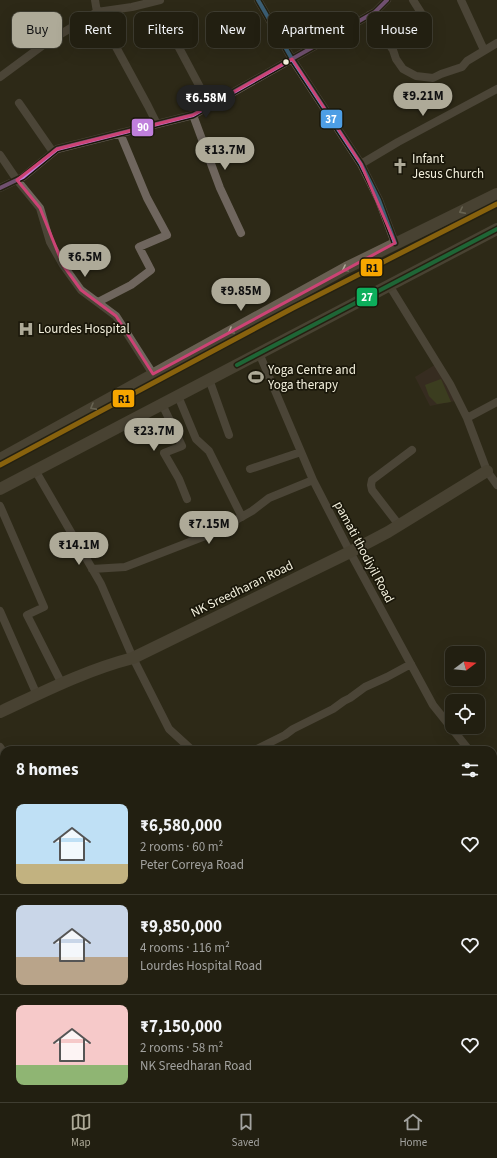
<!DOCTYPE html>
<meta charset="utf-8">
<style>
body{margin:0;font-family:"Source Sans 3",sans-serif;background:#2e2c1f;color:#f1f3f6;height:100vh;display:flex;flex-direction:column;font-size:15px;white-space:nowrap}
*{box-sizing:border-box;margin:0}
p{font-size:13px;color:#a2a29f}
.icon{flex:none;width:22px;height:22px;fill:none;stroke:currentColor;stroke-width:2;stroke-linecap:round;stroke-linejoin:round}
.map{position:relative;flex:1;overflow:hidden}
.side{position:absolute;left:0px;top:746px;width:497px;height:356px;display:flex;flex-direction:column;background:#221f11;border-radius:12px 12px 0 0;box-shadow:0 4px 16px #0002,0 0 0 1px #3f3d31}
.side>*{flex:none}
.top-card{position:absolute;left:12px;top:12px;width:473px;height:36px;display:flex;gap:8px}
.needle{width:26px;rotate:74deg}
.buttons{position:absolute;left:445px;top:646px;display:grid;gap:8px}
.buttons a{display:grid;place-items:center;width:40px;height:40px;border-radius:8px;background:#221f11;box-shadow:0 4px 16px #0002,0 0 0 1px #3f3d31;font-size:20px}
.price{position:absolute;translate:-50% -34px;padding:0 9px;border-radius:14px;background:#aeaa98;color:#111;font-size:13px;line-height:26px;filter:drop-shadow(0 1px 2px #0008)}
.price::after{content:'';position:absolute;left:50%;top:24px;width:12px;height:9px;margin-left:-6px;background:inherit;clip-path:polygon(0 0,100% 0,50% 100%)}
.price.selected{background:#222;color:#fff}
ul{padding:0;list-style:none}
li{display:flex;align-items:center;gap:12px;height:100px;padding:0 16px}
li+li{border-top:1px solid #3f3d31}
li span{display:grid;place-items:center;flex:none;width:112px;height:80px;border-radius:8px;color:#555}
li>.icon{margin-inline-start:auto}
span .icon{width:48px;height:48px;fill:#fffc;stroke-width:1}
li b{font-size:17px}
h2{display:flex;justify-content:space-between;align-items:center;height:48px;padding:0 16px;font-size:17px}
.tag{padding:0 14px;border-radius:8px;background:#221f11;box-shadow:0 4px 16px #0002,0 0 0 1px #3f3d31;font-size:14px;line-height:36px}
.tag.selected{background:#aeaa98;color:#111}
.tabs{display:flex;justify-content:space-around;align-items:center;height:56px;border-top:1px solid #3f3d31;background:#221f11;font-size:11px;color:#a2a29f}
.tabs a{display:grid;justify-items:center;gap:2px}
.tabs .selected{color:#aeaa98}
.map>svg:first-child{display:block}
.education{fill:#42302a}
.green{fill:#4d5628}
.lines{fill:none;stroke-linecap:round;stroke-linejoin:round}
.street{stroke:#6f665e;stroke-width:8}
.secondary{stroke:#685f52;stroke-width:12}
.bus-1-casing{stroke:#1a170a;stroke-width:7}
.bus-2-casing{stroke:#1a170a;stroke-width:7}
.bus-3-casing{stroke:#1a170a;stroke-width:7}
.bus-1{stroke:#4d9ee5;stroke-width:4}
.bus-2{stroke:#c07fdc;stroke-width:4}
.bus-3{stroke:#0daf5c;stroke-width:4}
.rail-1-casing{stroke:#1a170a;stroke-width:8}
.rail-1{stroke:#f7a600;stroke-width:5}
.oneway{stroke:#aea898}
.marked{fill:none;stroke:#cc4375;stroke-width:3;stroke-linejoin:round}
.bus-dot{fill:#f3f0dd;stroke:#1a170a;stroke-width:1.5}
.labels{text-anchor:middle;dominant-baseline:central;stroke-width:3.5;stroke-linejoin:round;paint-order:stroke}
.poi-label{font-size:13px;fill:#f3f0dd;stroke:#1a170a;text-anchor:start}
.street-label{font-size:13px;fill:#f3f0dd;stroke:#1a170a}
.line-badge{stroke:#1a170a;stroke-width:1.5}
.badge-label{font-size:11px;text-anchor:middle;font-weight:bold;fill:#fff}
.pale-badge-label{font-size:11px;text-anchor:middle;font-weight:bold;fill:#111}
</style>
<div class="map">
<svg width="497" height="1102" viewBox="0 0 497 1102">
<rect width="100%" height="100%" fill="#2d2917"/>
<path class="education" d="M438 363 455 401 430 406 415 377Z"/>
<path class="green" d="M441 379 451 402 437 404 429 396 425 385Z
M154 1098H213L216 1102H155Z"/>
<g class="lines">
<path class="street" d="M95 0 97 12 148 106 157 124
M258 0 292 59 361 164 379 200 395 243
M413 0 425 19
M461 0 484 50
M369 15 393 50 396 59 403 69 416 76 433 78 441 74 462 67 467 61 497 43
M177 44 210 106
M0 77 46 43 97 12 132 7 160 0
M19 103 53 152
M193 115 220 188 241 233
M0 155 17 180 40 208 50 242 63 265 81 290 116 316 153 374
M361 164 398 142 497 89
M0 188 23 177 57 149 193 115 375 12 387 0
M389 285 450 384 467 418 487 471 497 485
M98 302 131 285 151 270 139 247 167 235 147 198 120 133
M259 353 313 480 350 552 433 705 469 750
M209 379 229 435
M178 396 196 439 209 451 242 517
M162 404 182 446 164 453 179 479 187 499
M467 418 497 402
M250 469 301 452
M35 470 101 584 133 658 169 729 192 750
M0 506 44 607 27 615 62 684
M399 525 372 490 371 485 372 480 412 450
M92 569 125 567 213 533 252 511 269 498 313 480
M0 611 37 695
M0 747 4 753
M255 750 285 735 293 729 333 709 344 701 350 698 365 687 387 677 411 664
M493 783 497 788
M0 918 4 925
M493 937 497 934
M493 955 497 962 493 964
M0 980 4 977
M493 1038 497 1042
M0 1040 4 1037
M101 1098 104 1102
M271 1098 275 1102
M360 1098 363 1102
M431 1098 433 1102
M55 1102 56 1098
M320 1102 325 1098"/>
<path class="secondary" d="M0 459 346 268 497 194
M0 489 497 229
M0 712C43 692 86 670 133 658L350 552 388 532 487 471"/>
<defs>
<path id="bus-1" d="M258 0 292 59 361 164 379 200 395 243"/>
<path id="bus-2" d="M0 188 23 177 57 149 193 115 375 12 387 0"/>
<path id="bus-3" d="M237 365 497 229"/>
</defs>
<use href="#bus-1" class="bus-1-casing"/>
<use href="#bus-2" class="bus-2-casing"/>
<use href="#bus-3" class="bus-3-casing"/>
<use href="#bus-1" class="bus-1"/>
<use href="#bus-2" class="bus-2"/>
<use href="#bus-3" class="bus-3"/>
<defs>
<path id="rail-1" d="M0 465 293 308 497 204"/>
</defs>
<use href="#rail-1" class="rail-1-casing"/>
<use href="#rail-1" class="rail-1"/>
</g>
<defs><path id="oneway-chevron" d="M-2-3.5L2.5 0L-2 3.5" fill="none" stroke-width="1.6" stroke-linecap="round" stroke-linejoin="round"/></defs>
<g class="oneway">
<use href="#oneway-chevron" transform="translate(462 211) rotate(154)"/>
<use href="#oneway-chevron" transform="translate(345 269) rotate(152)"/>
<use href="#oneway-chevron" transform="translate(231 331) rotate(151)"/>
<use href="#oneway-chevron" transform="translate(93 407) rotate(151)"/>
</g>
<path d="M0 0H497V1102H0ZM292 59 361 164 395 243 153 374 116 316 81 290 63 265 40 208 17 180 57 149 193 115Z" fill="#2d2917" fill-opacity=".55" fill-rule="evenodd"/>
<path class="marked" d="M292 59 361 164 395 243 153 374 116 316 81 290 63 265 40 208 17 180 57 149 193 115Z"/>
<defs>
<symbol id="church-bare" viewBox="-9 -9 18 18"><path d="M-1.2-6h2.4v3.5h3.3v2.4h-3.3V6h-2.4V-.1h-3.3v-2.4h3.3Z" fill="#aeaa98" stroke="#1a170a" stroke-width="2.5" paint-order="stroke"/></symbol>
<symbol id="hospital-bare" viewBox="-9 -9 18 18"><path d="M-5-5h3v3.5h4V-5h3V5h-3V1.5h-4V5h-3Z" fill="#aeaa98" stroke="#1a170a" stroke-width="2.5" paint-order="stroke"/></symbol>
<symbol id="stadium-bare" viewBox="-9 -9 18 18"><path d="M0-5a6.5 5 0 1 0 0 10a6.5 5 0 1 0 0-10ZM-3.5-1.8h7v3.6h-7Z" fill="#aeaa98" stroke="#1a170a" stroke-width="2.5" paint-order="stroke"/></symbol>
</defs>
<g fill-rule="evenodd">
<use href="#church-bare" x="389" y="155" width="22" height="22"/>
<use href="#hospital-bare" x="15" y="318" width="22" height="22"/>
<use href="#stadium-bare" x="245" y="366" width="22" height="22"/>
</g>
<circle class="bus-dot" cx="286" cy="62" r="3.5"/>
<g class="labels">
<g class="poi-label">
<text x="412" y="159">Infant<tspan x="412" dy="15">Jesus Church</tspan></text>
<text x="38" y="329">Lourdes Hospital</text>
<text x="268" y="370">Yoga Centre and<tspan x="268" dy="15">Yoga therapy</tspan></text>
</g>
<g class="street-label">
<text transform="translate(364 552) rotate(62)">pamati thodiyil Road</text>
<text transform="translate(242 589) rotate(-26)">NK Sreedharan Road</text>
</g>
</g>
<g class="line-badge">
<rect x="320" y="109" width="23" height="20" rx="4" fill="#4d9ee5"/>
<rect x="131" y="118" width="23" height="19" rx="4" fill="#c07fdc"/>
<rect x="360" y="258" width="23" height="19" rx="4" fill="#f7a600"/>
<rect x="356" y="287" width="22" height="20" rx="4" fill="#0daf5c"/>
<rect x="112" y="389" width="23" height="19" rx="4" fill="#f7a600"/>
</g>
<g class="badge-label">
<text x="331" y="123">37</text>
<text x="143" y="131">90</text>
<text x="367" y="301">27</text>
</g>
<g class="pale-badge-label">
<text x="372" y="272">R1</text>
<text x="124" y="403">R1</text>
</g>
</svg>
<div class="buttons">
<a><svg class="needle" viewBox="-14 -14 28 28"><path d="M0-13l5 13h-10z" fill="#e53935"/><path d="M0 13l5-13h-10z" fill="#a2a29f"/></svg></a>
<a><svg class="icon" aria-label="locate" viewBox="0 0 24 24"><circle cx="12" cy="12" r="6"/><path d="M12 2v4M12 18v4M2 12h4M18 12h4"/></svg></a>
</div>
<b class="price" style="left:423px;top:117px">₹9.21M</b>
<b class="price selected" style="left:206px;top:119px">₹6.58M</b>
<b class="price" style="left:225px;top:171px">₹13.7M</b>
<b class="price" style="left:85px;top:278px">₹6.5M</b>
<b class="price" style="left:241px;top:312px">₹9.85M</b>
<b class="price" style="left:154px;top:452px">₹23.7M</b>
<b class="price" style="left:209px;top:545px">₹7.15M</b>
<b class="price" style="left:79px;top:566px">₹14.1M</b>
<div class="top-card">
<a class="tag selected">Buy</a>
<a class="tag">Rent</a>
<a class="tag">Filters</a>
<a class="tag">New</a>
<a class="tag">Apartment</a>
<a class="tag">House</a>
</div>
<section class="side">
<h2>8 homes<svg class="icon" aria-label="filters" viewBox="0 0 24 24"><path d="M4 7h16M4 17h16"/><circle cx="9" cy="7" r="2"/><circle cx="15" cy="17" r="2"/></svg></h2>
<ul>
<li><span style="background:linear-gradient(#bfe0f5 75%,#c2b280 0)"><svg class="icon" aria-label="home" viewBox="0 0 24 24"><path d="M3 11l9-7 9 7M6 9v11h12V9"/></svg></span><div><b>₹6,580,000</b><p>2 rooms · 60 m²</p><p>Peter Correya Road</p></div><svg class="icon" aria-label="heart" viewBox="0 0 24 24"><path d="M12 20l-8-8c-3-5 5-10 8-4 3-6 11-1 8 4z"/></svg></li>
<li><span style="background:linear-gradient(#c9d6e8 65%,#b9a48a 0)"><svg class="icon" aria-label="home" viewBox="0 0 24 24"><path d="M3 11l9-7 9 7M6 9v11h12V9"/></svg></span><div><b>₹9,850,000</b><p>4 rooms · 116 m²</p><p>Lourdes Hospital Road</p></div><svg class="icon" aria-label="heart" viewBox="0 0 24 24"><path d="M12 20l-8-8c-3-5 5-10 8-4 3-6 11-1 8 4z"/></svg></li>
<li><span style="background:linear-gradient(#f6c9c9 75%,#8fb573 0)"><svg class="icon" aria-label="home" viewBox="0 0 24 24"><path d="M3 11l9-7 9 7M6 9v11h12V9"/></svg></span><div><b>₹7,150,000</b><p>2 rooms · 58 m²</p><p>NK Sreedharan Road</p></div><svg class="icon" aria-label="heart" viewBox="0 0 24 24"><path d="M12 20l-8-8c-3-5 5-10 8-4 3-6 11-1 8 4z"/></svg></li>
</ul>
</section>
</div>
<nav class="tabs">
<a class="selected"><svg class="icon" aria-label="map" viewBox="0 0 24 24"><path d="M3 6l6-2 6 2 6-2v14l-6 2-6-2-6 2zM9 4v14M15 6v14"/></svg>Map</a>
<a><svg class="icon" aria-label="saved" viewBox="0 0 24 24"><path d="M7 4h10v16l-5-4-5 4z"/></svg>Saved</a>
<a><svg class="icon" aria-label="home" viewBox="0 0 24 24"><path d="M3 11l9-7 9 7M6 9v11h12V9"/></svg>Home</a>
</nav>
